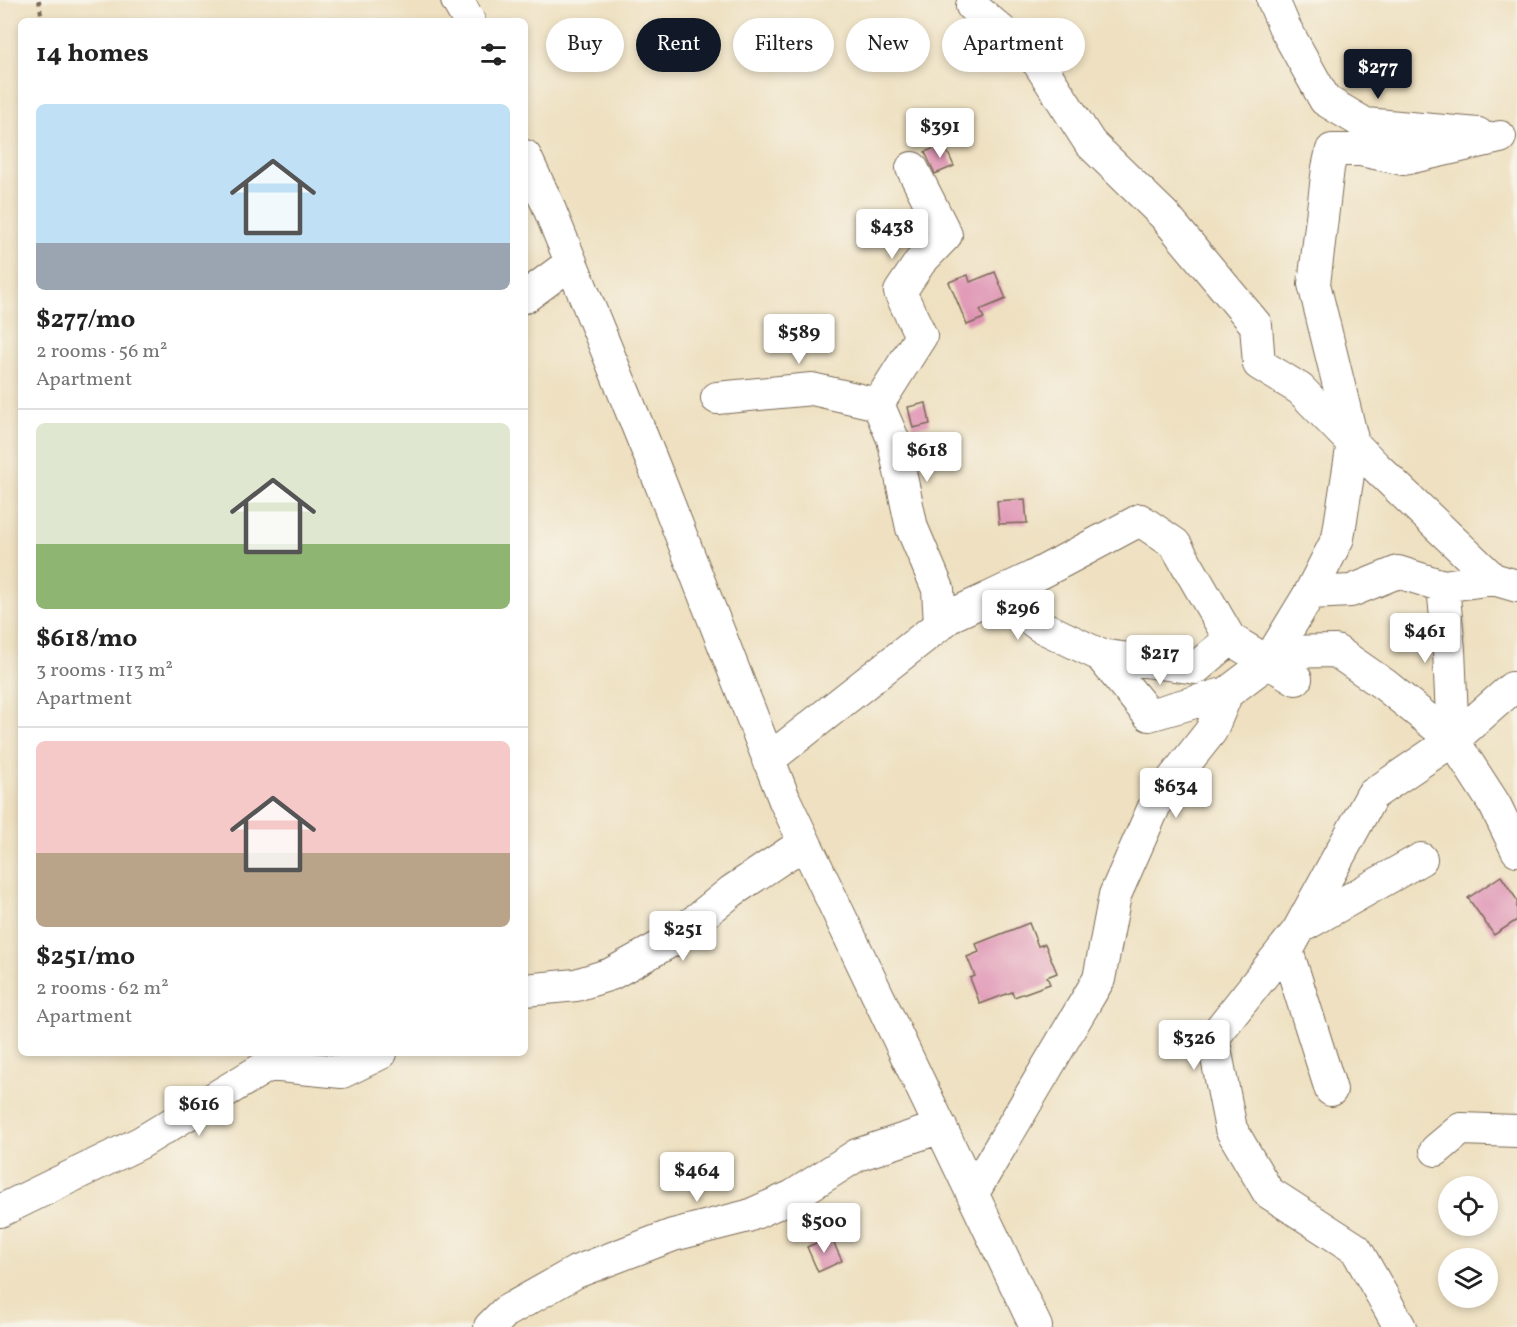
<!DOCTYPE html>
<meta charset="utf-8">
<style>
body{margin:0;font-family:Vollkorn,serif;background:#f2f2f2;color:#222;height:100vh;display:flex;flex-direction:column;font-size:22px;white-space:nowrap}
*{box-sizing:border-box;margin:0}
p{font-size:20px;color:#767676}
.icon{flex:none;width:33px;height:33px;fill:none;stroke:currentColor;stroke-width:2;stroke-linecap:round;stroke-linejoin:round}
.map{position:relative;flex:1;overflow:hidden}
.sheet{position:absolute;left:18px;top:18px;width:510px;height:1038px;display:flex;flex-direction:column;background:#fff;border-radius:9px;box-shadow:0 3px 9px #0003}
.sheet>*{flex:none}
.top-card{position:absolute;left:546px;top:18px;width:570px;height:54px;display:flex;gap:12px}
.fabs{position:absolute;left:1438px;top:1176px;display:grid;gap:12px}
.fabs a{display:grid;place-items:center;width:60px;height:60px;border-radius:50%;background:#fff;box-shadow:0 3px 9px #0003;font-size:30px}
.price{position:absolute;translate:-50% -51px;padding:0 14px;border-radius:6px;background:#fff;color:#222;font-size:20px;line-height:39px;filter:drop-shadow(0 2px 3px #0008)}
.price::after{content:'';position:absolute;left:50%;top:36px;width:18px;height:14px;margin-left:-9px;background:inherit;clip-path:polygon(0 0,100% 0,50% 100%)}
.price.on{background:#111827;color:#fff}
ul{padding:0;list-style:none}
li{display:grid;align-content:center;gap:12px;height:318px;padding:0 18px}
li+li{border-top:2px solid #e0e0e0}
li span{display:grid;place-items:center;height:186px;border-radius:9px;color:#555}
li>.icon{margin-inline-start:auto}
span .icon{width:108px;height:108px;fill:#fffc;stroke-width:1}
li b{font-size:26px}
h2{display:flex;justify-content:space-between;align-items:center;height:72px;padding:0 18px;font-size:26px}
.tag{padding:0 21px;border-radius:27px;background:#fff;box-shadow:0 3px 9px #0003;font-size:21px;line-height:54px}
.tag.on{background:#111827;color:#fff}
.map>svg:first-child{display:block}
.building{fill:#df93b3}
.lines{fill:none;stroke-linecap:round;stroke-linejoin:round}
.minor-casing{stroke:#7a6a57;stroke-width:34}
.path{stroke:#7a6a57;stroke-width:4;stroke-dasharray:4.5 4.5;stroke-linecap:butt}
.minor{stroke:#fff;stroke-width:32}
</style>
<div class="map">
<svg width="1517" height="1327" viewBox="0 0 1517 1327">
<rect width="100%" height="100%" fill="#f7f3e8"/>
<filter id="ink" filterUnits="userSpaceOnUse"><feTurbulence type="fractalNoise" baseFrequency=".0167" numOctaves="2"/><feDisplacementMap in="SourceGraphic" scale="12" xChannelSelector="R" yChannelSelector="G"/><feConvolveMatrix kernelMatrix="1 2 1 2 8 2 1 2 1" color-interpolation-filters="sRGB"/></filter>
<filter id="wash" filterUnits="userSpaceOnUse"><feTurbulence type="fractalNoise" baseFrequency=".008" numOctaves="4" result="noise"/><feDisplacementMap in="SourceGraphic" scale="24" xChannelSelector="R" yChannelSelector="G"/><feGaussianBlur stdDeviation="1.35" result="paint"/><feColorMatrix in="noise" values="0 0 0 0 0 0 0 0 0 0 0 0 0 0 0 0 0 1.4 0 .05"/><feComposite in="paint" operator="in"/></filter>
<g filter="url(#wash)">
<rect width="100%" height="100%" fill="#eee0c0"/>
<g id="blocks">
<path class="building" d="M944 144 954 166 935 174 925 152Z
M995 272 1006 299 980 310 984 318 967 325 949 282 968 275 970 282Z
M926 403 930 424 913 428 908 407Z
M1025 499 1027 523 999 524 997 501Z
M1501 876 1517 900V920L1494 935 1468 898Z
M1029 923 1038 946 1045 944 1057 973 1047 977 1050 984 1014 997 1012 992 980 1004 970 978 975 976 967 957 979 952 976 944Z
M831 1237 842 1261 818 1272 807 1247Z"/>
</g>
</g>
<g filter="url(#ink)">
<use href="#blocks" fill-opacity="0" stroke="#7a6a57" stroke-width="1.5"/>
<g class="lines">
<defs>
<path id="minor" d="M457 0 469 21
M1273 0 1284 26 1325 100 1365 124 1478 134
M972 6 1038 62 1090 143 1164 215 1256 325 1259 364 1300 389 1375 466 1493 579
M525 156 547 203 653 464 785 801 1036 1327
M912 168 946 235 920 262 900 292 921 336 878 404 893 439 912 528 938 589 940 625
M525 297 571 263
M717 398 812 389 878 404
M1443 586 1449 650 1453 740
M1310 593 1338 538 1353 443 1314 284 1328 168 1332 150H1361L1404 159 1500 137
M989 598 1033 577 1140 520 1175 544 1230 639
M1274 652 1336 651 1385 685 1453 740 1495 805 1517 850
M1100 655 1149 715 1227 693
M768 760 952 615 989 598 1009 604 1040 626 1100 655 1196 668 1230 639 1296 679
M525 990 576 985 611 974 669 942 732 891 804 843
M1331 1090 1287 951 1372 795 1453 740 1512 688
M1436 1150 1461 1129 1517 1131
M973 1193 1099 979 1115 895 1158 798 1211 731 1227 693 1268 662 1310 593 1351 591 1398 572 1443 586 1493 579 1517 586
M0 1211 140 1143 269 1065 342 1072 381 1053
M490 1327 505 1312 576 1272 673 1235 748 1216 793 1196 857 1155 941 1127
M1400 1327 1356 1249 1268 1192 1231 1129 1213 1038 1301 927 1421 859"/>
</defs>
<use href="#minor" class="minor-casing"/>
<path class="path" d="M39 0 42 21"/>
<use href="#minor" class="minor"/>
</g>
</g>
</svg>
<div class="fabs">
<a><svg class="icon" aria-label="locate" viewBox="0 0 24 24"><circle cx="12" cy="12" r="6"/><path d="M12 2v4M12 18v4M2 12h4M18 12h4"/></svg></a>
<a><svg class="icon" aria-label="layers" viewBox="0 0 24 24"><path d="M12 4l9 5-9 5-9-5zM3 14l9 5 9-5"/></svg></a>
</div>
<b class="price on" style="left:1378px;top:100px">$277</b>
<b class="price" style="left:940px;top:159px">$391</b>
<b class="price" style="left:892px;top:260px">$438</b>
<b class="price" style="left:799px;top:365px">$589</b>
<b class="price" style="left:927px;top:483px">$618</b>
<b class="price" style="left:1018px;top:641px">$296</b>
<b class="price" style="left:1425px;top:664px">$461</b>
<b class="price" style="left:1160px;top:686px">$217</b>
<b class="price" style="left:1176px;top:819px">$634</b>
<b class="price" style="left:683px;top:962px">$251</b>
<b class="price" style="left:1194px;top:1071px">$326</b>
<b class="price" style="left:199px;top:1137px">$616</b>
<b class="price" style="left:697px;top:1203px">$464</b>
<b class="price" style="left:824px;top:1254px">$500</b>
<div class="top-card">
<a class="tag">Buy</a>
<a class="tag on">Rent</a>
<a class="tag">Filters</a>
<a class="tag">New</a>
<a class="tag">Apartment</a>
</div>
<section class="sheet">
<h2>14 homes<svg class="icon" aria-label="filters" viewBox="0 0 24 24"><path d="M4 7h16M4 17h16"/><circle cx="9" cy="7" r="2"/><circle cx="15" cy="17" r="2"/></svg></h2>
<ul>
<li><span style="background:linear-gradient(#bfe0f5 75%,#9aa5b1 0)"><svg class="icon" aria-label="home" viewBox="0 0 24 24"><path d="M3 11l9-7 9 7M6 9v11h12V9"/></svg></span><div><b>$277/mo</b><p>2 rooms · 56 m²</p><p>Apartment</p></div></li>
<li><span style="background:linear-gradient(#dfe7d0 65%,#8fb573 0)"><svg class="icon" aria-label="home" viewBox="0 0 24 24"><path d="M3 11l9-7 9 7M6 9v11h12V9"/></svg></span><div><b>$618/mo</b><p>3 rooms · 113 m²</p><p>Apartment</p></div></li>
<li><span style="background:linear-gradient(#f6c9c9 60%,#b9a48a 0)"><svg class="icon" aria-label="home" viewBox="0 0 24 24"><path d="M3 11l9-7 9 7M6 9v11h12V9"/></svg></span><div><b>$251/mo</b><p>2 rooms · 62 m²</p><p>Apartment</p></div></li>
</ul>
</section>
</div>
